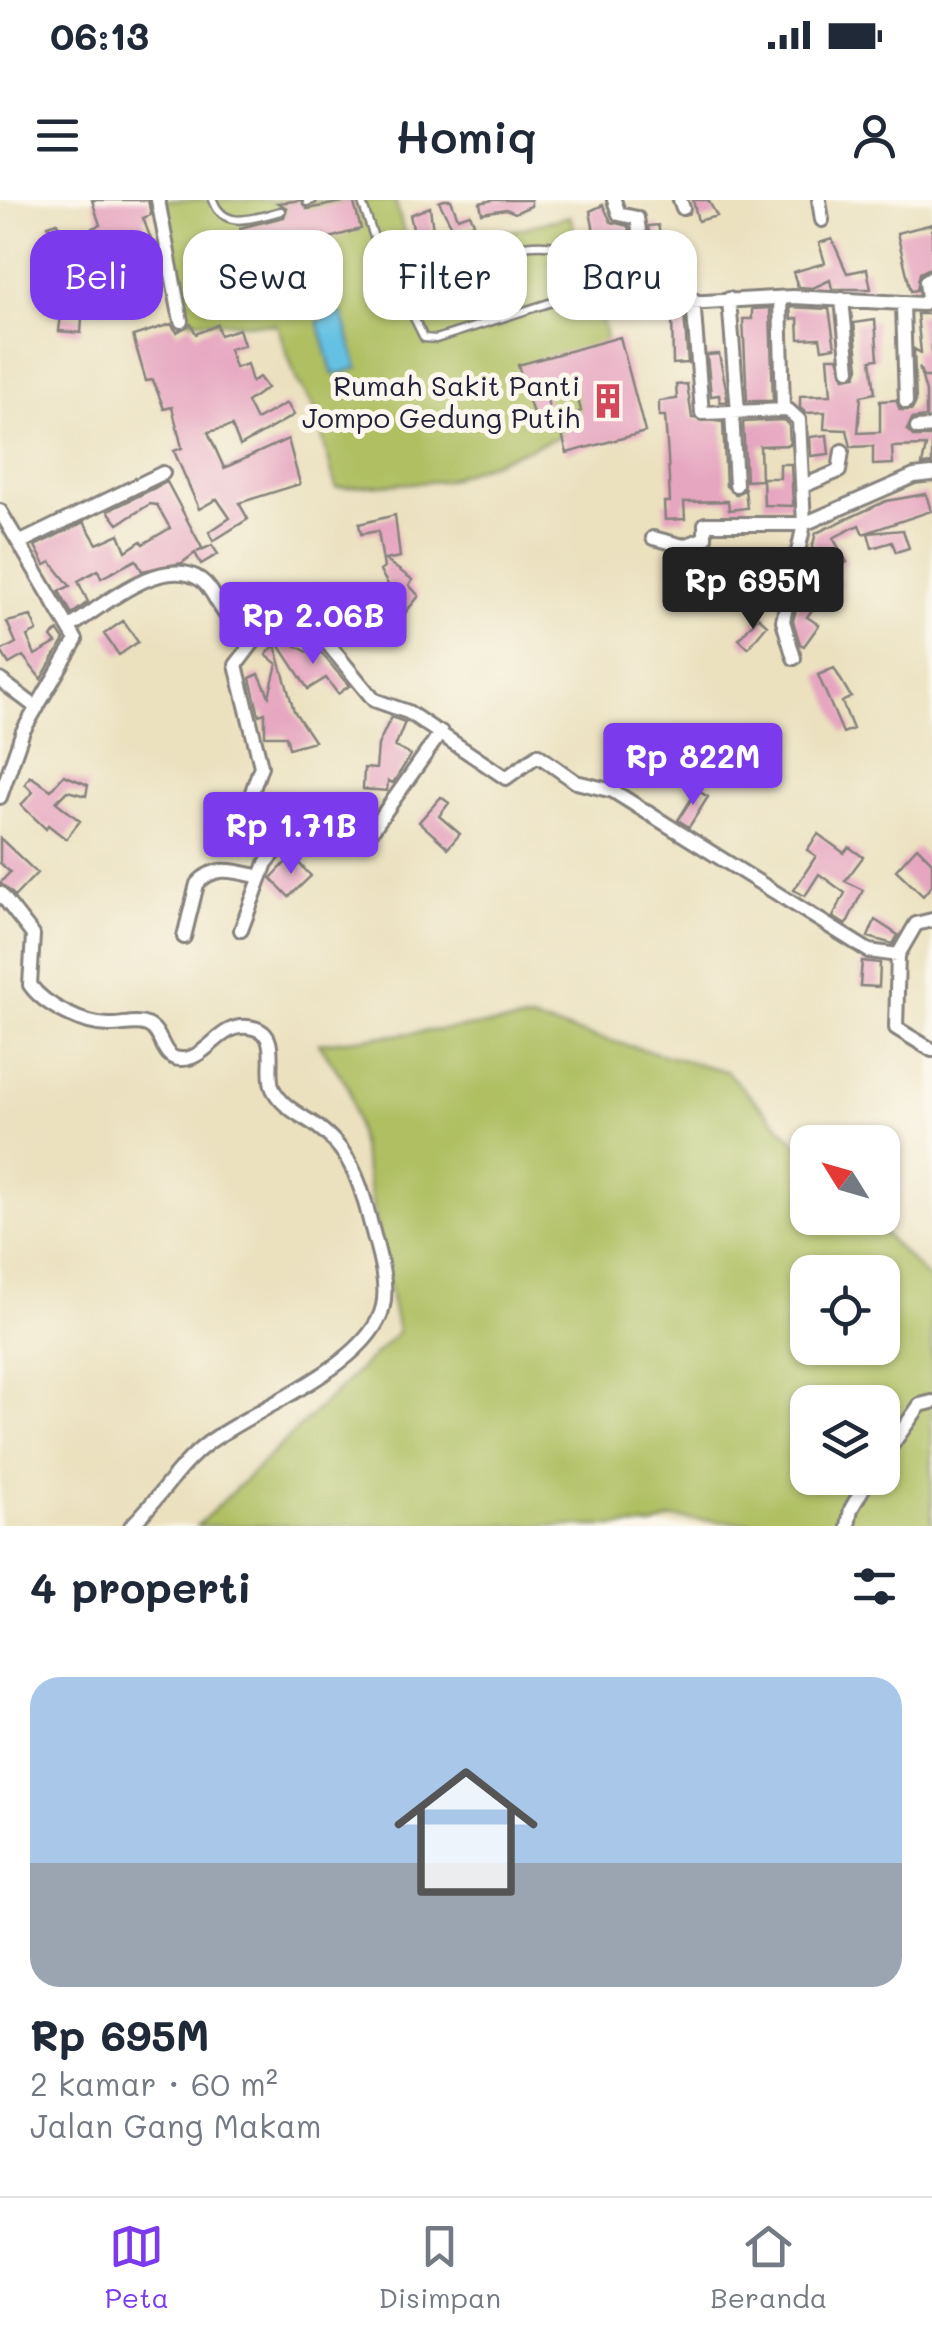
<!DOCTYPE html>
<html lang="id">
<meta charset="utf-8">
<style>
body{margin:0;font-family:Mali,sans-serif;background:#f2f2f3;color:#1f2937;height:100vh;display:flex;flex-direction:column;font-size:38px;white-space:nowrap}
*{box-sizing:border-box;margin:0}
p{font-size:32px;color:#747a83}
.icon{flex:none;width:55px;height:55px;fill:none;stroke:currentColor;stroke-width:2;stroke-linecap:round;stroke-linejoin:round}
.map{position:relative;height:1326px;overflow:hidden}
.sheet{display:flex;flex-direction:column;background:#fff;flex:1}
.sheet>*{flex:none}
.top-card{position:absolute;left:30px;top:30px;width:872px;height:90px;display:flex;gap:20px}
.needle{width:65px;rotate:307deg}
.buttons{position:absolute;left:790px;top:925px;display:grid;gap:20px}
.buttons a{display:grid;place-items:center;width:110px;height:110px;border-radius:20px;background:#fff;box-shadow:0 2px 8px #0004;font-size:50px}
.price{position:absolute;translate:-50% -85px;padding:0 22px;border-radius:10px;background:#7c3aed;color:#fff;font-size:32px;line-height:65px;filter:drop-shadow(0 2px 5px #0008)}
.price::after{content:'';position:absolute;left:50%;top:60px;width:30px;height:22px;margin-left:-15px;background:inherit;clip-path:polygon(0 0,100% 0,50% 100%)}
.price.on{background:#222;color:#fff}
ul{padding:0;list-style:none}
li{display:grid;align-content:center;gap:20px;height:530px;padding:0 30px}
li+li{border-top:2px solid #e0e1e3}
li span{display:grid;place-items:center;height:310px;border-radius:30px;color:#555}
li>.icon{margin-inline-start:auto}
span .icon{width:180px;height:180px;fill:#fffc;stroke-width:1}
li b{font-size:42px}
h2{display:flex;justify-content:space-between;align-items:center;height:120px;padding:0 30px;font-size:42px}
.tag{padding:0 35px;border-radius:30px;background:#fff;box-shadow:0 2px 8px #0004;font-size:35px;line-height:90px}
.tag.on{background:#7c3aed;color:#fff}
.status{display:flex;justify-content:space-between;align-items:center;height:70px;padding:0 50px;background:#fff;direction:ltr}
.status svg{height:28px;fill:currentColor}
header{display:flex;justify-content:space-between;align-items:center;height:130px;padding:0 30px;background:#fff;font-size:45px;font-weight:600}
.tabs{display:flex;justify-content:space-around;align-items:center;height:140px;border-top:2px solid #e0e1e3;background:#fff;font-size:28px;color:#747a83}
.tabs a{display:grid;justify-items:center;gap:5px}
.tabs .on{color:#7c3aed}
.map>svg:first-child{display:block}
.green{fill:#afbf62;stroke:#68704e;stroke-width:2.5;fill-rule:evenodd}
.water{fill:#65c1e3;stroke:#44728f;stroke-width:2.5}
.building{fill:#e6a6c0}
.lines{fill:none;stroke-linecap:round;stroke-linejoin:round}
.lane-casing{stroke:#86827d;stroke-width:11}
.street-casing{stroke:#86827d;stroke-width:18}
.lane{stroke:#fff;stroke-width:6}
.street{stroke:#fff;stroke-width:12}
.labels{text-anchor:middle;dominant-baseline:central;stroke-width:10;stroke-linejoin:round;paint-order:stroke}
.poi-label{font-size:28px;fill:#22223b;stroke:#fbf7ec;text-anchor:end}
</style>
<div class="status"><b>06:13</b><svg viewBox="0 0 49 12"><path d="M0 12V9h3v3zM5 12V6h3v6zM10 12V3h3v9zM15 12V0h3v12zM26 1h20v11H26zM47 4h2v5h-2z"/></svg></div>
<header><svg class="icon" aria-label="menu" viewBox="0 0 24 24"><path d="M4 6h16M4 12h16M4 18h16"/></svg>Homiq<svg class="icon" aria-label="person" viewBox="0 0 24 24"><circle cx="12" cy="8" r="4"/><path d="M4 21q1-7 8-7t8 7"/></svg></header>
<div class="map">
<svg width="932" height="1326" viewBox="0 0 932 1326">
<rect width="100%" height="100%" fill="#fbf7ec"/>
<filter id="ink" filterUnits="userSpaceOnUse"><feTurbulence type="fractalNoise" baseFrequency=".01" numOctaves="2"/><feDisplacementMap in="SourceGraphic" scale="20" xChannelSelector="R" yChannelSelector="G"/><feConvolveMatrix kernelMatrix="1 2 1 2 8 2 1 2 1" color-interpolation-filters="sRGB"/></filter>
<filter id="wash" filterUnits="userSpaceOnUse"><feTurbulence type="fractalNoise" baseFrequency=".0048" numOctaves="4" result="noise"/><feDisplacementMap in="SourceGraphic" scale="40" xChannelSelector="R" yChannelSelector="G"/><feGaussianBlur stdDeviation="2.25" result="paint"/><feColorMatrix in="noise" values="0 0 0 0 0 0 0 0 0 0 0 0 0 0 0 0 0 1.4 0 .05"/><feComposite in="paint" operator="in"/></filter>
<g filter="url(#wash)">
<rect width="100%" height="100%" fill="#ebe1bf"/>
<path class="green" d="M164 0H395L414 68 479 39 570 16 605 131 610 203 559 237 444 281 336 288 314 207 297 181 277 125 188 120 180 115Z
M531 820 726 871 807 954 808 1018H869L932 1082V1326H793L672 1318 653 1326H197L398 1132 349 888 319 843ZM808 1072H882V1148H808ZM808 1202H882V1278H808Z"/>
<path class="water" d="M342 113 358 168 333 175 318 121Z"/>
<g id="blocks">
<path class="building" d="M92 0H148L151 15 143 18 158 58 141 63 137 52 83 74 85 81 75 84 66 59 60 61 48 25 57 22 65 43 93 32 92 28 100 25Z
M301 0 307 9 353 0 361 29 319 41 323 54 296 63 292 50 204 77 198 59 244 42 240 28 284 17 287 8 278 3Z
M444 0H451L458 18 470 14 474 23 454 30 439 2Z
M493 0H531V6L515 13 506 9 482 13 480 3Z
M693 0H708L717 16 698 21Z
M603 5 611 22 628 26 631 43H622L628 66 634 63 639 94 634 96 628 69 617 74 609 56 599 59 590 11Z
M430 7 435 47 419 53 410 15Z
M932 24V67L920 73 917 90 911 91 897 33Z
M658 25 669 74 689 70 693 89 685 93 659 92 648 26Z
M832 39 847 73 867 69 871 89H832L830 80 813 88 798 87 793 72 825 63 819 43Z
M790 107 829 109 835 147 822 149 820 138 799 139 798 118 791 119Z
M770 108 773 201H747L743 119H752V109Z
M684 113 688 163 673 164 672 114Z
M917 114H932V177H923L919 167 926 192V217L912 219 907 230 914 237H932V264L922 265 926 246 892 247 893 264 873 265V246L851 247 847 230 824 229 825 212 806 213 800 208V196L831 195 828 157H838L844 178 856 176 859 168 854 123 875 120 878 159 871 160 875 193 861 196 858 233 880 232V201L896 200 900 210H912L916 202 914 149 921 153Z
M61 115 82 118 81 133 59 131Z
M171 124 177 132 191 124 196 134 217 125 220 135 239 129 244 145 229 149 235 168 247 164 252 182 259 177 267 188 247 202 256 220 287 203 294 215 240 246 232 226 208 232 224 268 288 239 300 284 239 303 248 319 213 341 209 332 230 318 217 299 199 309 174 251 182 248 172 207 164 209 153 180 146 181 133 136Z
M620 137 645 232 567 253 561 231 569 229 565 216 581 211 575 187 546 195 550 213 534 217 518 165Z
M719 154 726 188 727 202H720L719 195 711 196 707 155Z
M687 184 692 218 723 222 726 286 736 295 745 289 747 308 729 310 728 301 684 302 685 319 665 320 664 302H670L668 258 665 216H659V201L677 199 676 185Z
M784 220 789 225 790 245 760 246 761 280 746 281 743 222Z
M827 235 829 254 811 256 810 237Z
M780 264H791L793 306 764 305 763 278H780Z
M167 282 202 348 197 352 212 345 218 354 201 364 195 353 182 363 142 371 136 360 101 378 98 370 78 381 88 402 72 414 59 391 70 386 51 362 45 365 35 346 84 322 97 344 119 334 126 351 141 341 143 344 170 328 157 305 150 304 118 324 108 311Z
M926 294 931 311 863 334 859 325 833 338 847 362 831 372 842 383 833 392 828 387 807 417 819 425 804 446 800 444 793 421 816 333 886 301Z
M395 315 400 357 385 360 413 380 409 385 419 396 400 419 371 434 363 421 387 406 377 396 389 386 380 371 384 368 378 331 361 334 359 324Z
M903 330 909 348 896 352 892 342 872 348 868 333Z
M341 410 348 428 310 427V419Z
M31 416 37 431 27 436 35 455 56 443 51 437 58 431 64 440 41 479 23 456 9 464 1 451 16 443 7 422Z
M758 417 767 425 748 448 739 439Z
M123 421 138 442 119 455 104 434Z
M282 438 311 454V447L317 448 349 486 338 494 326 478 308 489 278 443Z
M275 445 294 511 314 541 289 548 286 536H265V513L259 515 250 478 259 474 269 496 277 464 266 455Z
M834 468 851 497 842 502 853 529 843 533 818 475Z
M391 517 405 522 395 547 411 555 393 583 388 581 387 591 363 589 364 568 376 569 378 545Z
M64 575 88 585 86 596 67 591 56 602 80 621 66 639 48 625 46 629 21 605 33 592 25 584 30 576 51 590Z
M697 590 708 597 689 627 678 620Z
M342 596H362L361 613 342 612Z
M441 597 449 603 439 616 460 634 448 648 419 622Z
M262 608 283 616 271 641 252 634Z
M818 634 844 653 849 647 863 657 845 681 863 690 846 725 833 717 845 693 819 674 805 696 794 690 816 656 807 650Z
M0 638 37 673 15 696 0 683 10 672 0 663Z
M917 647 932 662V685L923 696 896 670Z
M292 656 311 676 289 697 271 678Z
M875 720 898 735 893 744 868 737Z
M862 761 880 763 879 787 860 786Z"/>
</g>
</g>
<g filter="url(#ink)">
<use href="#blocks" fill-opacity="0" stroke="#86827d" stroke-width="2.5"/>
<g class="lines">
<defs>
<path id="lane" d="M213 0C225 32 255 17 281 11
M361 0 375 40 424 138 436 139 571 96 579 82 569 52C532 27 442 73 401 88
M307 2 313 0"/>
<path id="street" d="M158 0 181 121
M614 0 619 14 637 18 651 103
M680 0 683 8
M819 0 822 20
M780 98 783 209
M693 99 702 213 788 210 799 220 804 324 783 421 794 458
M729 99 738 212
M842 99 849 169
M903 105 906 202
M616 107 793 97 922 104 928 99 926 81 932 77
M732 212 736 285
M917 228 932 227
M803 286 839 271 842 251
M0 311 76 440 23 531 0 597
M653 338 684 346 705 338V324H804L914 276 932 274
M19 343 163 273
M70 427C101 407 163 353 201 380 214 389 218 409 230 419L270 420 300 436 323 438 374 500 408 512 506 578 538 555 576 582 613 591 869 751 898 755 916 724 932 720
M0 480 37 508
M252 592 261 566 236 465 270 420
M0 693 33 735 30 785C45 806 84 825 109 825 121 826 135 820 147 825 164 831 160 860 182 859 207 859 220 823 248 827 284 831 264 868 273 889 280 903 293 911 306 919 345 942 358 973 369 1017 375 1042 389 1080 383 1106 371 1165 253 1209 208 1243 178 1265 158 1301 131 1326
M241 730 266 663 284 642 311 633 373 629 441 532
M184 737 197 684C215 663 237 672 261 677
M898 755 896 828 932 850
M882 1259 920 1205 932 1202
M848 1326 851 1309 869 1278"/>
</defs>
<use href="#lane" class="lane-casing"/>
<use href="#street" class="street-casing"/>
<use href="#lane" class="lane"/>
<use href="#street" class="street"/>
</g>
</g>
<defs>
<symbol id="building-bare" viewBox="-9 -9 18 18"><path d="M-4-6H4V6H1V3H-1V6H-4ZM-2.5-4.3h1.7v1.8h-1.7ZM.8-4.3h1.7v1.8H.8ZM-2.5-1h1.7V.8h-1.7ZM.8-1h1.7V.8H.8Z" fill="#d1495b" stroke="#fbf7ec" stroke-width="2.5" paint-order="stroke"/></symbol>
</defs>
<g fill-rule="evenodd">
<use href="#building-bare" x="583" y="176" width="50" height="50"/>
</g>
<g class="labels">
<g class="poi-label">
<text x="580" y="185">Rumah Sakit Panti<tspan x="580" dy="32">Jompo Gedung Putih</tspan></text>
</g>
</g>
</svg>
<div class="buttons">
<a><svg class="needle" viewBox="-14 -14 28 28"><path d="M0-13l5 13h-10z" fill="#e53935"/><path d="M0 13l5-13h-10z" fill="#747a83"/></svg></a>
<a><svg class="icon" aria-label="locate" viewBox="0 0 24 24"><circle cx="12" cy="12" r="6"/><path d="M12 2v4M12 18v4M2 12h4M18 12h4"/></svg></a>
<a><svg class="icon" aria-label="layers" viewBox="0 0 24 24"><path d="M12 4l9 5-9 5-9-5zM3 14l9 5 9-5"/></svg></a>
</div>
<b class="price on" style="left:753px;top:432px">Rp 695M</b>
<b class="price" style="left:313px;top:467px">Rp 2.06B</b>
<b class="price" style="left:693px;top:608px">Rp 822M</b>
<b class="price" style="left:291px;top:677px">Rp 1.71B</b>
<div class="top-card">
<a class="tag on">Beli</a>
<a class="tag">Sewa</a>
<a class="tag">Filter</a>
<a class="tag">Baru</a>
</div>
</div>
<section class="sheet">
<h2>4 properti<svg class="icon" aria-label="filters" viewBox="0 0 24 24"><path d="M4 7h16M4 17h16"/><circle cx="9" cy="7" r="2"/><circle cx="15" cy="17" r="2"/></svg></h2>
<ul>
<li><span style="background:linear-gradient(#a9c7e8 60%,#9aa5b1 0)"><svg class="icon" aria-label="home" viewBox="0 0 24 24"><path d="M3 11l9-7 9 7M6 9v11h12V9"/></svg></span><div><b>Rp 695M</b><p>2 kamar · 60 m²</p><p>Jalan Gang Makam</p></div></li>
</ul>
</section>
<nav class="tabs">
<a class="on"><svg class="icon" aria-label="map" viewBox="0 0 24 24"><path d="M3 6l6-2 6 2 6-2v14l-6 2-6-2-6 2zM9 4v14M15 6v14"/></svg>Peta</a>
<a><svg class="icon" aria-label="saved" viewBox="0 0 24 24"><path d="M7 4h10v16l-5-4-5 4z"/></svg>Disimpan</a>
<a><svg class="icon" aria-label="home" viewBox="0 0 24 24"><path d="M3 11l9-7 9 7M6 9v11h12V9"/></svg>Beranda</a>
</nav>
